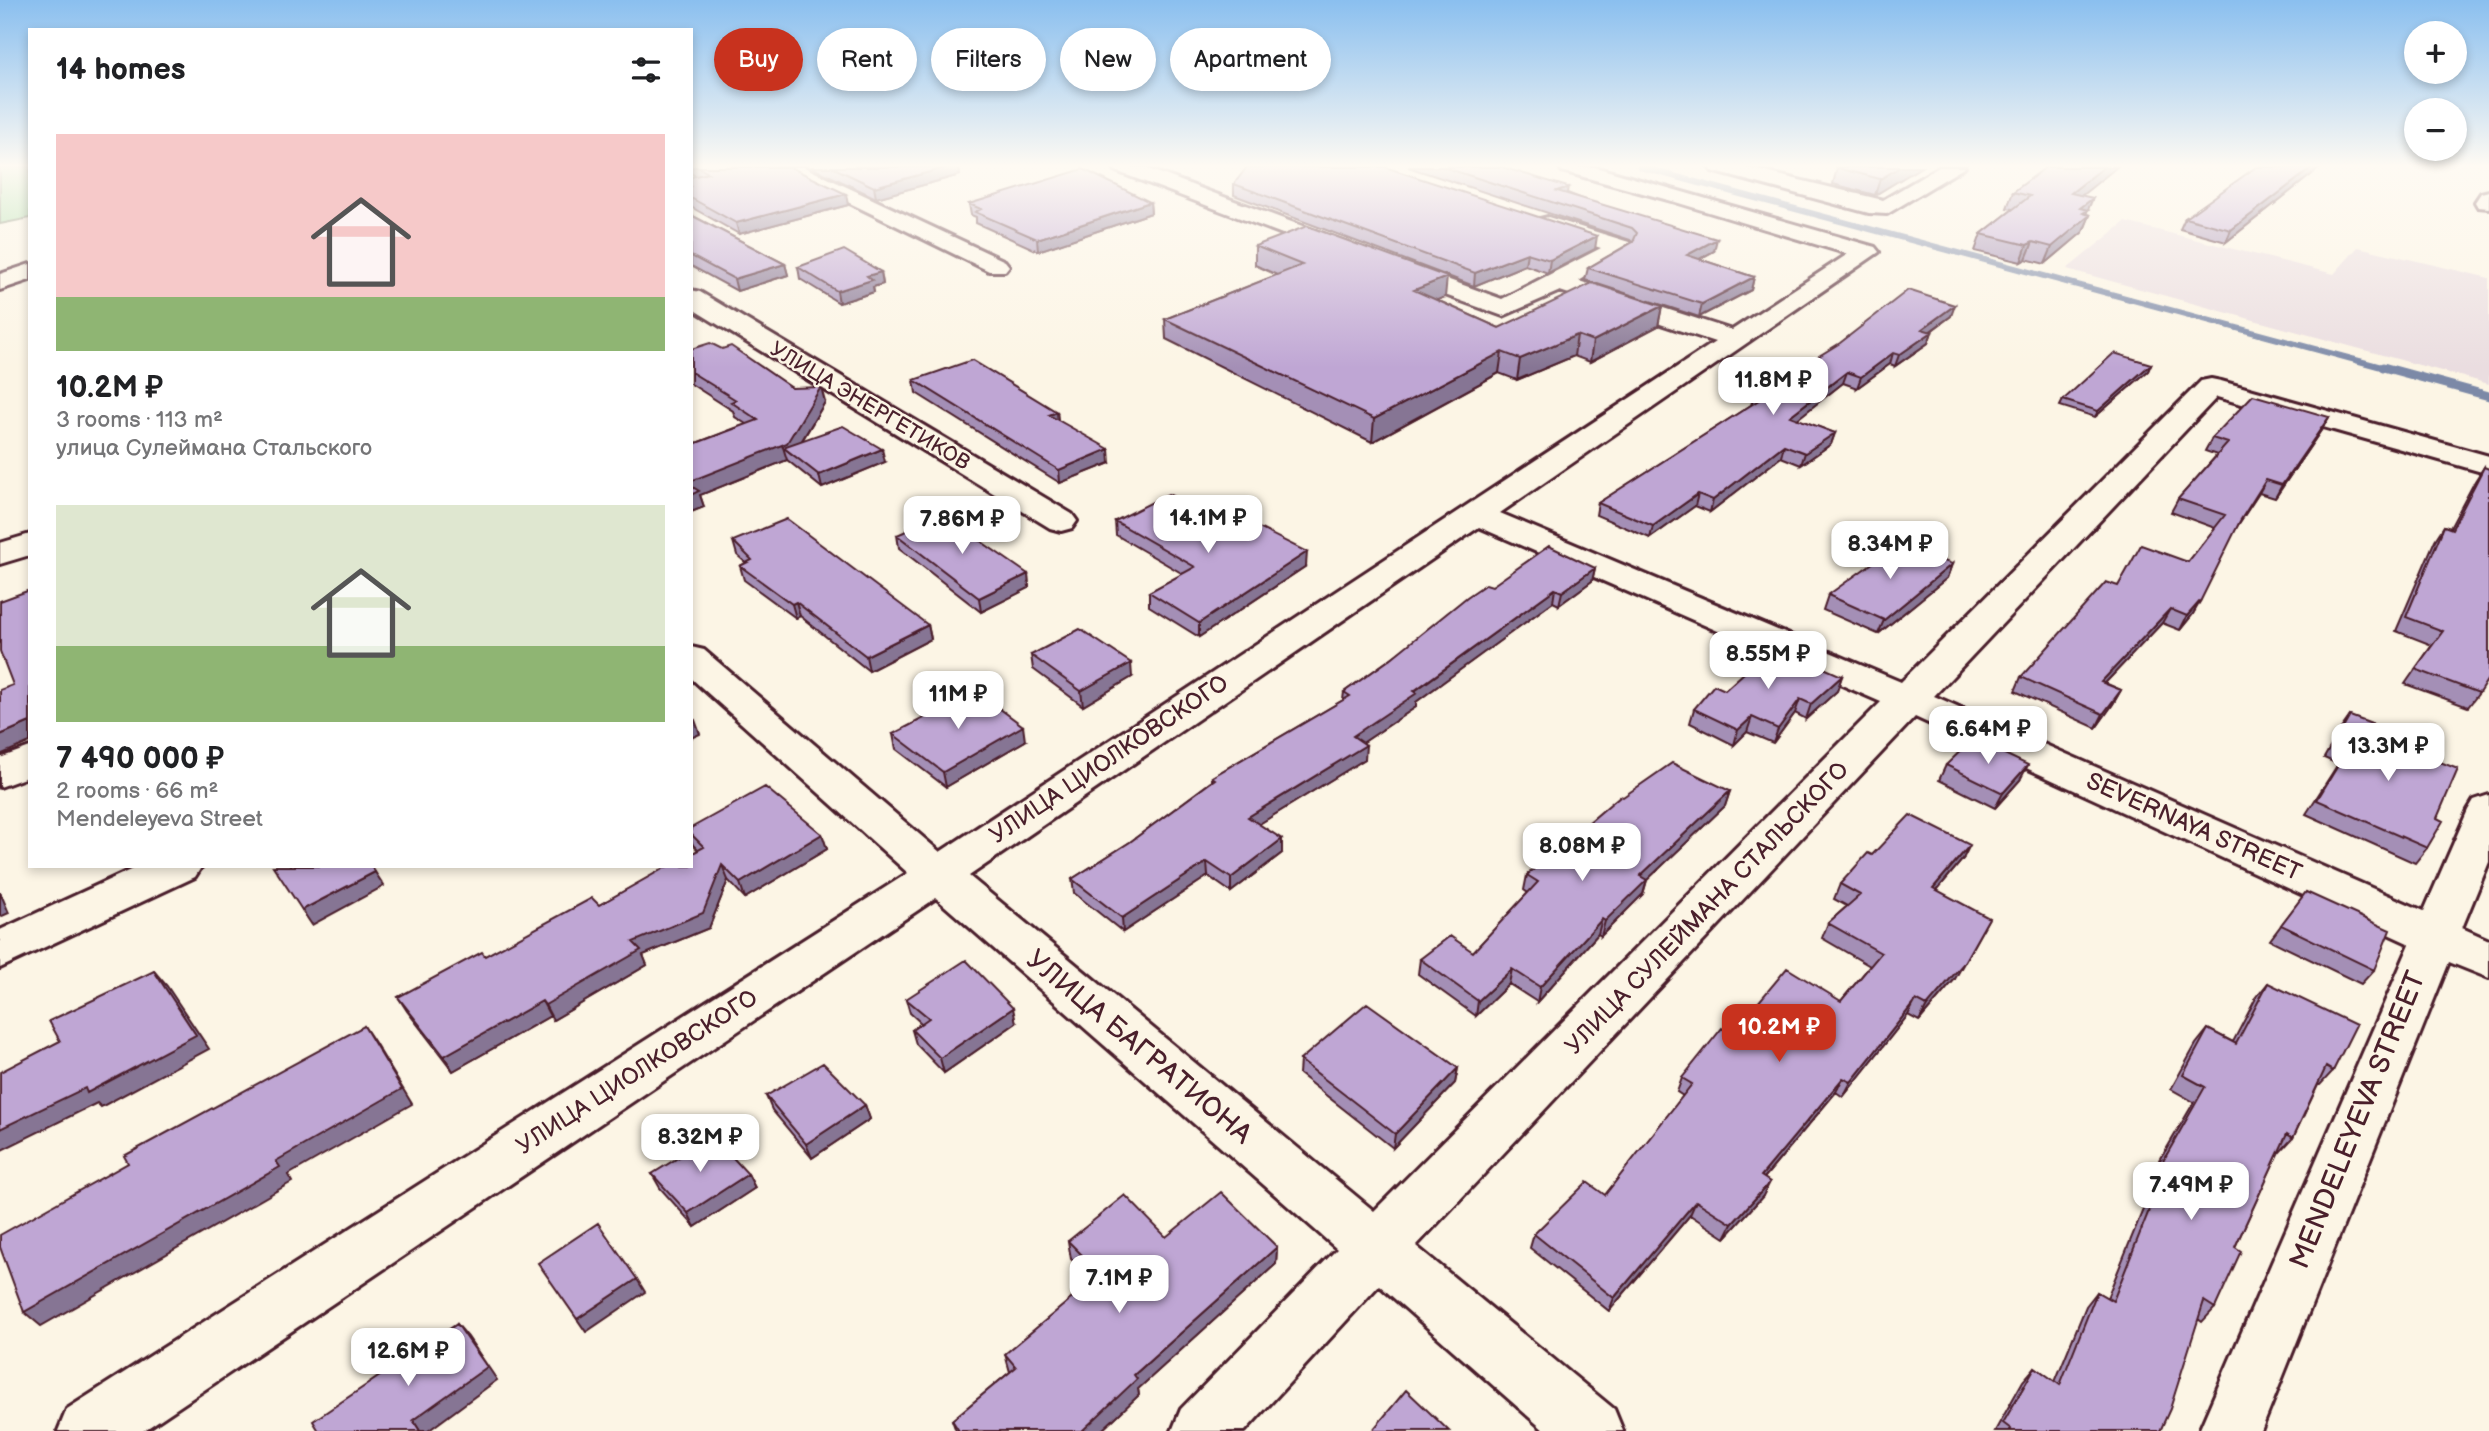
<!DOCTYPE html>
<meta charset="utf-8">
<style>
body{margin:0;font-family:"Balsamiq Sans",sans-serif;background:#f6f6f6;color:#202124;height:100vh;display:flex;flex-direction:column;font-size:26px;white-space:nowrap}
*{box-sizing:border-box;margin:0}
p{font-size:23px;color:#757577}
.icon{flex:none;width:38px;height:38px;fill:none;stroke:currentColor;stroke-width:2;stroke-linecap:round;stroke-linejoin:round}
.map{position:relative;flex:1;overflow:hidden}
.details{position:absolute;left:28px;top:28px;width:665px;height:840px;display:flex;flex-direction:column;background:#fff;border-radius:0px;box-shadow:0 4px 10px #0003}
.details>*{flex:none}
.top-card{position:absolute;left:714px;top:28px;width:665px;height:63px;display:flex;gap:14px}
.tools{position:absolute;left:2404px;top:21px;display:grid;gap:14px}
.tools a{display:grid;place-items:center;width:63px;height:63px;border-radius:50%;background:#fff;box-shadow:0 4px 10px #0003;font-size:35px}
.price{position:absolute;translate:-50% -60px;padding:0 16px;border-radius:14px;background:#fff;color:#222;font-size:23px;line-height:46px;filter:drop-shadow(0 2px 4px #0008)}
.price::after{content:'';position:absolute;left:50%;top:42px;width:21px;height:16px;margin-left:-10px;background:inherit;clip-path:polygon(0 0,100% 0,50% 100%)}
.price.active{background:#c8321e;color:#fff}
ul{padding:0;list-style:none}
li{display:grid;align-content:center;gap:14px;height:371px;padding:0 28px}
li span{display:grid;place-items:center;height:217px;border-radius:0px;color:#555}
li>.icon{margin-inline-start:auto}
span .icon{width:126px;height:126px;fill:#fffc;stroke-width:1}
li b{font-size:30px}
h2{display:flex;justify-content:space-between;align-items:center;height:84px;padding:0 28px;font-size:30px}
.tag{padding:0 24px;border-radius:32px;background:#fff;box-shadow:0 4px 10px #0003;font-size:24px;line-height:63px}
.tag.active{background:#c8321e;color:#fff}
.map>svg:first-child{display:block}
.built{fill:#eadde0}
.green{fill:#a0dca2;stroke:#757e66;stroke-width:2}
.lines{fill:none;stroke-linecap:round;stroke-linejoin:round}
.stream-far1{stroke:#7c89a7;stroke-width:6}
.stream{stroke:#7c89a7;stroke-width:9}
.minor-casing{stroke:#4a1f2b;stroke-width:6}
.major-casing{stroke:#4a1f2b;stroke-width:6}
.minor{fill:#fcf5e5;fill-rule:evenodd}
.major{fill:#fcf5e5;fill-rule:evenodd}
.wall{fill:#a48fb6;stroke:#4a1f2b;stroke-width:2}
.shaded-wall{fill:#867494;stroke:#4a1f2b;stroke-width:2}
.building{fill:#bfa6d4;stroke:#4a1f2b;stroke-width:2}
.labels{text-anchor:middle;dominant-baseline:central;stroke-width:5;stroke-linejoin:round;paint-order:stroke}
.far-street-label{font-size:21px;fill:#4a1f2b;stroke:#fcf5e5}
.street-label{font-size:24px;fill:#4a1f2b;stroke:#fcf5e5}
.near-street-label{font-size:28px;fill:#4a1f2b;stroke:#fcf5e5}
</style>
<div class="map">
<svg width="2489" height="1431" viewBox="0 0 2489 1431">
<rect width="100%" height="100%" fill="#fcf5e5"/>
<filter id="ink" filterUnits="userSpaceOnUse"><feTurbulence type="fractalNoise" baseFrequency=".0143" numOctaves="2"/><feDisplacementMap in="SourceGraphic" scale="14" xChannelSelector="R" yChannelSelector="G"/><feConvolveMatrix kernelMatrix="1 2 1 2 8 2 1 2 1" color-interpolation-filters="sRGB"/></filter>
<g filter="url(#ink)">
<path class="built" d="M2125 222 2334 274 2358 247 2489 278V384L2067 269Z"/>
<path class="green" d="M0 167H30V218L0 224Z"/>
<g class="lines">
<path class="stream-far1" d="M1640 167 2389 369"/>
<path class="stream" d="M2383 367 2489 396"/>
<defs>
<path id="minor" d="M776 167H804L1005 261 1009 266 1005 271H989Z
M1113 167H1143L1351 244 1355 249 1351 254H1335L1116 171Z
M1559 167H1595L1875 247 1879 252 1500 513 1901 682 2201 381 2211 379 2221 381 2489 456V474L2217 397 1934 696 2424 911 2468 810 2474 800 2489 795V862L2462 928 2489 940V978L2449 962 2261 1431H2199L2410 944 1915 717 1416 1246 1614 1409 1623 1431H1545L1379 1285 1245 1431H1172L1181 1409 1337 1249 936 898 143 1431H58L67 1409 908 873 691 678V647L704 650 940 852 1715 342 1560 291 1503 316 1387 274 1384 269 1387 264H1405L1502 299 1601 248 1540 229 1537 224 1540 219 1548 217 1629 242 1633 247 1579 281 1732 330 1848 254 1672 201 1562 171ZM1479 527 1881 702 1374 1211 969 876Z
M1709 167H1745L1883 200 1939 167H1965L1887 214 1869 213 1712 171Z
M2489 191V208L2478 207 2475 202 2481 193Z
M691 290 700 292 1072 514 1077 521 1072 528 1061 531 1050 528 691 308Z
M30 534V555L0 564V543Z
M30 747V776L0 787V758Z
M139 866H202L195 877 0 968V930Z"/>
<path id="major" d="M30 264V280L0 290V274Z"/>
</defs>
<use href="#minor" class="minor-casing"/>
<use href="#major" class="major-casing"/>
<use href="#minor" class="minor"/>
<use href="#major" class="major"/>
</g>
<path class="wall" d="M691 167H790L848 205 739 234 691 207V177L696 176 691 173Z
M811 167H959L960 175 876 198Z
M1408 167H1502L1714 251 1699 259 1754 277 1751 290 1699 317 1585 280 1588 268 1632 242 1630 240Z
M1921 167 1875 195 1833 184 1837 168Z
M2321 167 2226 242 2180 229 2185 218Z
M1234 184 1595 249 1548 273 1525 265 1474 286 1234 195Z
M2013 192 2082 196 2086 214 2090 215 2083 232 2045 264 2026 259 2021 262 1975 251 1981 234 2013 209 2007 208Z
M1150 202 1151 213 1038 251 976 223V217L971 215 969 204Z
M691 215 785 264 788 275 737 291 691 266Z
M1255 246 1445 297 1437 300 1499 328 1662 306 1658 326 1590 362 1574 356 1517 380 1499 373 1372 442 1166 339 1165 319 1277 275 1255 265Z
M798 267 881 272 883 284 873 287 874 292 839 303 800 279Z
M1951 316 1930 332H1932L1928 343 1895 366 1890 364 1857 388 1843 383 1797 419 1835 433 1831 444 1801 465 1781 457 1710 512 1695 506 1650 538 1596 515 1598 503 1751 405 1754 396Z
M691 349 792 388 825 402 802 441 885 462 822 488 787 460 700 495 704 507 691 512V445L746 424 735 417 733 411 691 384Z
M2151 364 2148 371 2095 417 2060 406 2063 400Z
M914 380 1057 412 1058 420 1110 463 1060 483 916 393Z
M2329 417 2322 429 2275 498 2259 493 2236 528 2193 614 2180 630 2162 623 2105 683 2121 690 2113 704 2096 728 2015 691 2021 677 2118 586 2188 562 2215 528 2171 512 2178 499 2217 455 2205 451 2212 438Z
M2484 467 2479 693 2468 707 2405 684 2432 645 2396 631 2435 540 2444 526 2450 528 2475 481Z
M1115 521 1241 532 1306 566 1199 637 1149 606V592L1183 574 1116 535Z
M897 535 1028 574 1029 588 981 612 899 548Z
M733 541 928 625 931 639 869 671 800 616 796 618 744 580 740 566 746 563 737 555Z
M1952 564 1947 578 1878 634 1823 610 1828 595Z
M1595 568 1592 581 1559 605 1553 602 1416 702V707L1362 743 1365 759 1259 824 1282 853 1231 892 1208 876 1123 932 1074 893 1072 879 1130 842 1212 781V777L1343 700 1344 692 1492 586Z
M1031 655 1132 677 1083 706 1033 669Z
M1842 676 1837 691 1806 719 1795 713 1773 743 1747 732 1734 745 1690 723 1694 709 1725 690Z
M2350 716 2402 747 2427 848 2415 863 2306 814 2338 764 2324 758 2340 730Z
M893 734 1025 741 946 787 896 749Z
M1946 765 2020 780 1995 808 1939 780Z
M1730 791 1725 806 1647 880 1643 894 1601 936 1598 934 1537 1002 1509 984 1476 1016 1418 974 1420 959 1473 952 1528 893 1524 890 1527 875 1623 797Z
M691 828 822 834 827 849 745 898 728 880 709 928 643 955 647 965 553 1020 550 1016 453 1071 407 1011 398 997 599 905 698 850 693 845 691 840Z
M1872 855 1963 859 1937 890 1955 979 1919 1021 1908 1015 1843 1097 1836 1092 1764 1178 1763 1196 1725 1238 1690 1215 1609 1311 1530 1248 1534 1234 1605 1195 1683 1096 1677 1092 1682 1078 1732 1034 1841 1001 1870 966 1822 938 1828 923 1847 906 1834 899 1840 884Z
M2306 892 2374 970 2361 984 2270 940Z
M2268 983 2333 1071 2320 1085H2318L2293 1138 2280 1152 2279 1151 2235 1247 2215 1308 2202 1322 2198 1319 2160 1431H1995L2023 1381 2035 1367 2055 1382 2086 1306 2097 1292 2107 1298 2155 1180 2150 1177 2194 1102 2171 1089 2196 1044 2208 1029 2233 1042 2256 998Z
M906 999 1016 1023 944 1073 916 1044 912 1030 921 1023 910 1013Z
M1300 1060 1458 1068 1455 1083 1393 1148 1299 1074Z
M766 1096 865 1105 870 1119 812 1158 772 1110Z
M652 1174H748L755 1188 695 1227 660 1188Z
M1166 1237 1277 1247 1276 1264 1138 1389 1139 1395 1101 1431H956L952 1420 1010 1372 1005 1354 1093 1281 1071 1259 1068 1241Z"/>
<path class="shaded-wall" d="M948 167H959L960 175 876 198 874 187Z
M1900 167H1921L1875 195 1880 179Z
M2104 167H2117L2065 209 2071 193Z
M2313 167H2321L2226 242 2231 230Z
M1568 187 1566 198 1557 191Z
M846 194 848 205 739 234 736 223Z
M2093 198 2083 221 2090 215 2083 232 2045 264 2052 247 2080 208Z
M1150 202 1151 213 1038 251 1037 239Z
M1597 236 1595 249 1548 273 1550 260Z
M1717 239 1714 251 1685 267 1687 255Z
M2033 242 2026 259 2021 262 2027 245Z
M1527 253 1525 265 1474 286 1475 273Z
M785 264 788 275 737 291 734 279Z
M881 272 883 284 873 287 874 292 839 303 837 291 867 276Z
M1447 277 1445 297 1412 310 1414 290Z
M1754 277 1751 290 1699 317 1702 304Z
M1955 305 1951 316 1918 340 1922 329Z
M1662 306 1658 326 1590 362 1593 341Z
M1932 332 1928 343 1895 366 1899 355Z
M1577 335 1574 356 1517 380 1520 359Z
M1502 352 1499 373 1372 442 1374 419Z
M1893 353 1890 364 1857 388 1861 377Z
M2151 364 2148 371 2095 417 2098 411Z
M1847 372 1843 383 1786 428 1790 416Z
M821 387 825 402 793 455 783 447 787 460 700 495 704 507 691 512V481Z
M1057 412 1058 425 1049 415Z
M2329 417 2322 429 2275 498 2282 485Z
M1835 433 1831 444 1801 465 1805 453Z
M1784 445 1781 457 1710 512 1713 500Z
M882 449 885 462 822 488 819 475Z
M1109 449 1110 463 1060 483 1059 470Z
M2266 480 2259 493 2232 534 2240 521Z
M1698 494 1695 506 1650 538 1653 526Z
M1307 552 1306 566 1199 637V623Z
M1952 564 1947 578 1878 634 1884 620Z
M1595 568 1592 581 1559 605 1562 592Z
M1028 574 1029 588 981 612 979 598Z
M1555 589 1553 602 1416 702V707L1352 750 1353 736Z
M2201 600 2193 614 2180 630 2187 616Z
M796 602 800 616 796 618 792 604Z
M2170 609 2162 623 2093 696 2101 682Z
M928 625 931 639 869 671 866 656Z
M1131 663 1132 677 1083 706 1081 691Z
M1842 676 1837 691 1806 719 1811 704Z
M2121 690 2113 704 2096 728 2103 714Z
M1800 699 1795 713 1773 743 1778 729Z
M1752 717 1747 732 1734 745 1738 730Z
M695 720 700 734 691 738V721Z
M30 722V742L0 755V735Z
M1023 726 1025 741 946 787 943 772Z
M1366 745 1365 759 1248 831V817Z
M2028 765 2020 780 1995 808 2003 793Z
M1730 791 1725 806 1647 880 1643 894 1601 936 1605 921 1640 876Z
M822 834 827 849 745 898 740 883Z
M1282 839V853L1231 892V878Z
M1970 845 1963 859 1926 903 1933 888Z
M1207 862 1208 876 1123 932 1122 918Z
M722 865 728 880 709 928 643 955 647 965 553 1020 545 1005 633 942Z
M375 872 384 886 312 925 302 910Z
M0 892 9 913 0 917Z
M1989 918 1955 979 1919 1021 1927 1006Z
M1602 919 1598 934 1537 1002 1540 987Z
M1512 969 1509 984 1476 1016 1478 1001Z
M154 971 167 986 209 1049 101 1107 97 1103 0 1151V1129Z
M1916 1000 1908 1015 1843 1097 1851 1082Z
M542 1001 550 1016 453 1071 444 1056Z
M1013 1008 1016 1023 944 1073 940 1058Z
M364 1026 374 1041 412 1104 288 1175 292 1182 41 1326 24 1312 276 1161Z
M1458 1068 1455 1083 1393 1148 1395 1134Z
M1843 1078 1836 1092 1754 1190 1761 1176Z
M865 1105 870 1119 812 1158 806 1144Z
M748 1174 755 1188 695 1227 688 1213Z
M1770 1182 1763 1196 1725 1238 1732 1224Z
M1696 1201 1690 1215 1609 1311 1614 1298Z
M1277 1247 1276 1264 1138 1389 1139 1395 1101 1431H1082L1134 1375Z
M637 1279 645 1292 586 1332 577 1319Z
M457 1324 468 1337 497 1380 428 1431H420L413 1420Z"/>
<path class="building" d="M698 167H790L846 194 736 223 691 198V177L708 173Z
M832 167H948L874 187Z
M1247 167H1385L1597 236 1550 260 1527 253 1475 273 1234 184Z
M1443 167H1502L1568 187 1557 191 1717 239 1687 255 1754 277 1702 304 1588 268 1633 242 1637 233 1632 228Z
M1839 167H1900L1880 179 1837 168Z
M2046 167H2104L2071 193 2093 198 2080 208 2088 210 2083 213 2090 215 2052 247 2033 242 2027 245 1981 234 2030 196 2013 192Z
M2256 167H2313L2231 230 2185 218Z
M1083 169 1150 202 1037 239 975 212 981 209 969 204Z
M691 215 785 264 734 279 691 256Z
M1307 226 1447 277 1414 290 1499 328 1592 283 1662 306 1593 341 1577 335 1520 359 1502 352 1374 419 1165 319 1302 265 1255 246Z
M844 250 881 272 867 276 872 280 837 291 798 267Z
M1908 290 1955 305 1922 329 1932 332 1899 355 1893 353 1861 377 1847 372 1790 416 1835 433 1805 453 1784 445 1713 500 1698 494 1653 526 1598 503 1762 398 1754 396 1840 343Z
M710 343 722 349 731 346 792 388 821 387 787 443 691 481V445L758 420 731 402 736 400 691 372V349Z
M2114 353 2151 364 2098 411 2063 400Z
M972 360 1057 412 1049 415 1109 449 1059 470 914 380Z
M2253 395 2329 417 2282 485 2266 480 2240 521 2201 600 2187 616 2170 609 2101 682 2121 690 2103 714 2021 677 2106 582 2118 586 2141 545 2188 562 2225 515 2178 499 2228 443 2212 438Z
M843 426 882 449 819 475 783 447Z
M2484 467 2489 469V677L2479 693 2415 669 2443 631 2406 617 2444 526 2452 529Z
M691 486 699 491 691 495Z
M1168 494 1241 532 1253 525 1307 552 1199 623 1149 592 1195 567 1115 521Z
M943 515 1028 574 979 598 897 535Z
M787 519 928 625 866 656 796 602 792 604 740 566 752 560 733 541Z
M1899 544 1952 564 1884 620 1828 595Z
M1549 546 1595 568 1562 592 1555 589 1414 691 1417 693 1353 736 1366 745 1248 817 1282 839 1231 878 1207 862 1122 918 1072 879 1130 842 1215 779 1212 777 1350 696 1344 692 1389 660 1467 597 1486 584 1492 586Z
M30 590V722L0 735V690L13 685 0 651V601Z
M1080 629 1131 663 1081 691 1031 655Z
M1774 646 1842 676 1811 704 1800 699 1778 729 1752 717 1738 730 1694 709 1714 685 1725 690Z
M976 691 1023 726 943 772 893 734Z
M2350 716 2404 736 2402 747 2458 769 2437 818 2443 821 2427 848 2317 800 2348 749 2334 744Z
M1973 739 2028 765 2003 793 1946 765Z
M1672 763 1730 791 1640 876 1647 880 1605 921 1602 919 1540 987 1512 969 1478 1001 1420 959 1450 936 1473 952 1538 882 1527 875 1620 796 1623 797Z
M765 787 822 834 740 883 722 865 703 913 633 942 641 950 545 1005 542 1001 444 1056 398 997 482 952 485 956 592 898 599 905 668 866H691V854L704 847 691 834V828Z
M1910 815 1970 845 1933 888 1989 918 1963 964 1927 1006 1916 1000 1851 1082 1843 1078 1761 1176 1770 1182 1732 1224 1696 1201 1614 1298 1534 1234 1587 1182 1605 1195 1692 1084 1682 1078 1722 1028 1732 1034 1787 968 1841 1001 1881 953 1828 923 1860 895 1840 884 1868 853 1872 855Z
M273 866H371L375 872 302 910Z
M2306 892 2390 930 2374 970 2281 925Z
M966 960 1013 1008 940 1058 912 1030 929 1018 906 999Z
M154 971 196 1035 87 1093 85 1088 0 1129V1072L60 1041 49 1021Z
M2268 983 2356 1025 2333 1071 2326 1067 2293 1138 2287 1134 2235 1247 2241 1251 2215 1308 2204 1301 2170 1409 2160 1431H2009L2011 1429 2003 1423 2035 1367 2060 1385 2097 1292 2113 1301 2167 1165 2162 1163 2205 1087 2183 1075 2208 1029 2236 1044Z
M1367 1003 1458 1068 1395 1134 1300 1060Z
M364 1026 402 1089 276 1161 280 1167 24 1312 0 1247V1235L128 1163 124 1156Z
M823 1063 865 1105 806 1144 766 1096Z
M713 1136 748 1174 688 1213 652 1174Z
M1221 1192 1277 1247 1134 1375 1137 1379 1082 1431H959L952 1420 1016 1367 1005 1354 1101 1274 1068 1241 1125 1195 1166 1237Z
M598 1223 637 1279 577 1319 538 1263Z
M457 1324 487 1367 413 1420 420 1431H319L313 1421Z
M1406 1390 1449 1431H1372Z"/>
</g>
<linearGradient id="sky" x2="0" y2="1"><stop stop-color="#8abfef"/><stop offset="0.45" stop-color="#fefaf3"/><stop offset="1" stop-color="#fefaf3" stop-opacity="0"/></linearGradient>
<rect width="2489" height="368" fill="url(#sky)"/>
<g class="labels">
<g class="far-street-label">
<text transform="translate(870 406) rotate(31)">УЛИЦА ЭНЕРГЕТИКОВ</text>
</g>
<g class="street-label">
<text transform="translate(1109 759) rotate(-34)">УЛИЦА ЦИОЛКОВСКОГО</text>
<text transform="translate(2194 827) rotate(24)">SEVERNAYA STREET</text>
<text transform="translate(1707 908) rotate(-46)">УЛИЦА СУЛЕЙМАНА СТАЛЬСКОГО</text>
<text transform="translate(637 1072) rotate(-33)">УЛИЦА ЦИОЛКОВСКОГО</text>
</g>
<g class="near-street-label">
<text transform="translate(1139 1047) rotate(40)">УЛИЦА БАГРАТИОНА</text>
<text transform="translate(2358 1120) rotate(-68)">MENDELEYEVA STREET</text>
</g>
</g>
</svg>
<div class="tools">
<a>+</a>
<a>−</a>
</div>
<b class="price" style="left:1773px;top:417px">11.8M ₽</b>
<b class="price" style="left:1208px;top:555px">14.1M ₽</b>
<b class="price" style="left:962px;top:556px">7.86M ₽</b>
<b class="price" style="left:1890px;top:581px">8.34M ₽</b>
<b class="price" style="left:1768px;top:691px">8.55M ₽</b>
<b class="price" style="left:958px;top:731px">11M ₽</b>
<b class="price" style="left:1988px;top:766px">6.64M ₽</b>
<b class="price" style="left:2388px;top:783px">13.3M ₽</b>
<b class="price" style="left:1582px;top:883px">8.08M ₽</b>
<b class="price active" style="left:1779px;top:1064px">10.2M ₽</b>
<b class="price" style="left:700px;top:1174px">8.32M ₽</b>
<b class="price" style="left:2191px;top:1222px">7.49M ₽</b>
<b class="price" style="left:1119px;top:1315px">7.1M ₽</b>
<b class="price" style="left:408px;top:1388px">12.6M ₽</b>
<div class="top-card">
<a class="tag active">Buy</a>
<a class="tag">Rent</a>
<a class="tag">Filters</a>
<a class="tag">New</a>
<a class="tag">Apartment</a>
</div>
<section class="details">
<h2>14 homes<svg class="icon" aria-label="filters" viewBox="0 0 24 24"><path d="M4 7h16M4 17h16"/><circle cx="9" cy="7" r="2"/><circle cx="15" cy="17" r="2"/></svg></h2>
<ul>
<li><span style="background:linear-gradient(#f6c9c9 75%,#8fb573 0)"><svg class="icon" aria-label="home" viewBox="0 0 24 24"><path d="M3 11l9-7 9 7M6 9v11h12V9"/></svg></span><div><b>10.2M ₽</b><p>3 rooms · 113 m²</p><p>улица Сулеймана Стальского</p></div></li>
<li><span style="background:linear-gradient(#dfe7d0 65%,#8fb573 0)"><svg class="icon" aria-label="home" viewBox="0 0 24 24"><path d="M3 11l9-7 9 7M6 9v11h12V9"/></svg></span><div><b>7 490 000 ₽</b><p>2 rooms · 66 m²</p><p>Mendeleyeva Street</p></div></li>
</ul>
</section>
</div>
